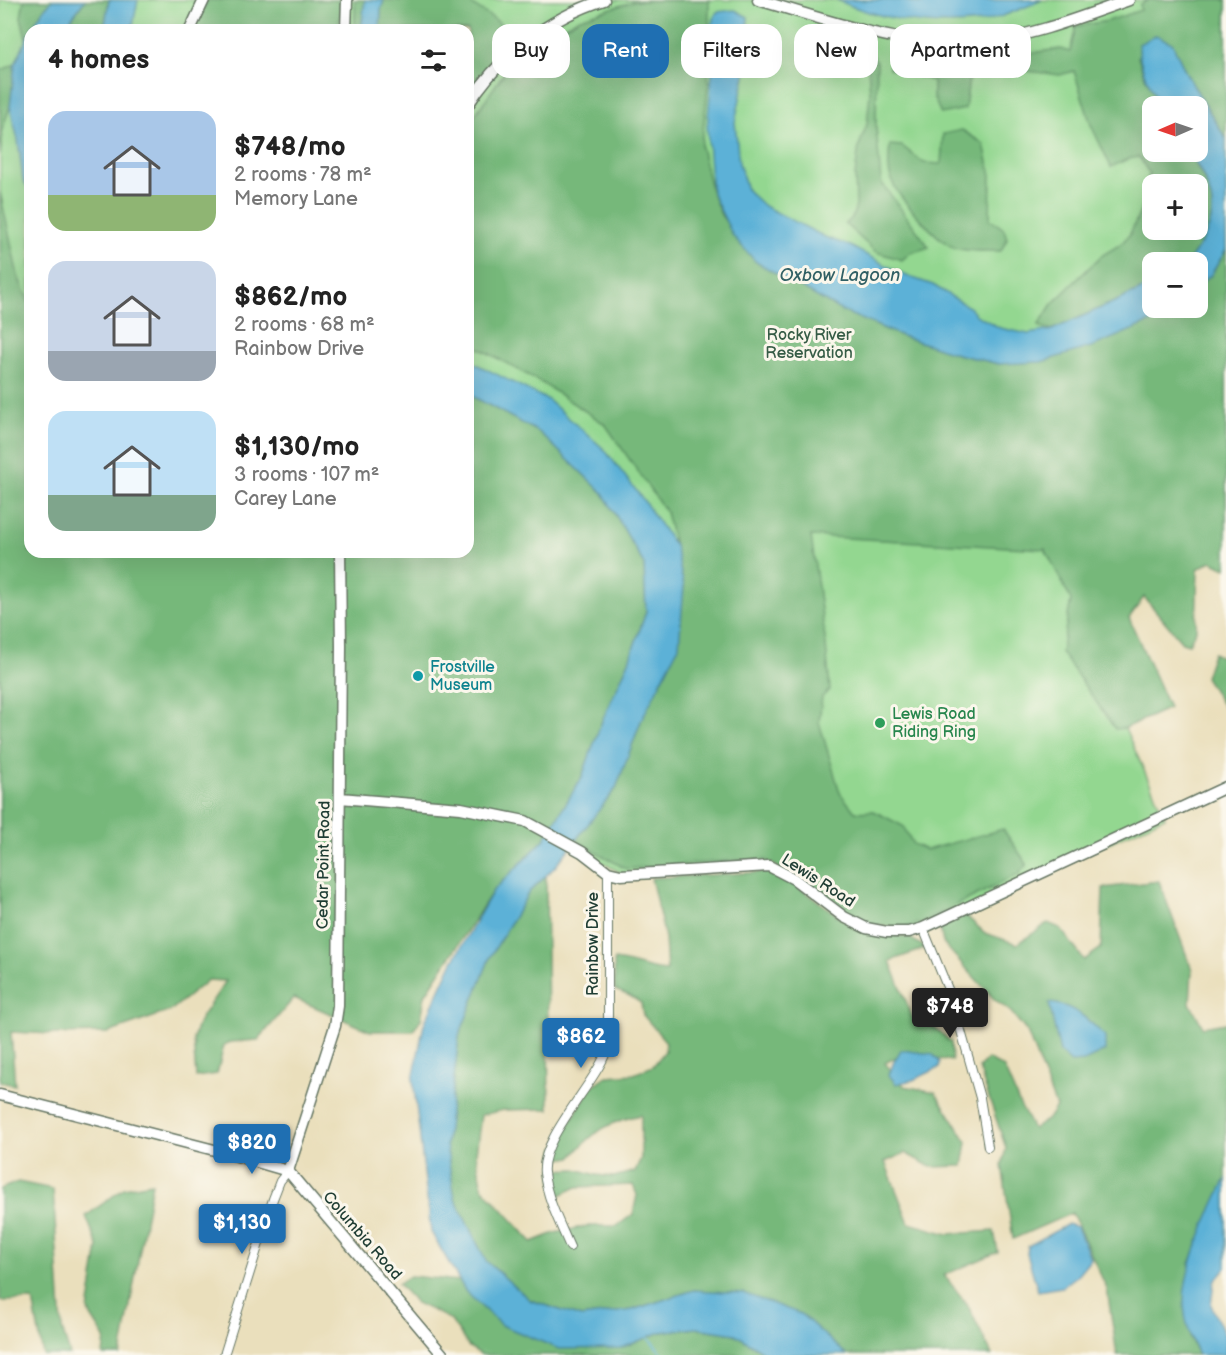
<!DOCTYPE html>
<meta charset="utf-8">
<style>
body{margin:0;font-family:"Balsamiq Sans",sans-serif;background:#f2f2f2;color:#222;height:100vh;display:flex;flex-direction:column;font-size:22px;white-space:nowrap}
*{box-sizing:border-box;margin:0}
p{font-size:20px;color:#767676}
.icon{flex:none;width:33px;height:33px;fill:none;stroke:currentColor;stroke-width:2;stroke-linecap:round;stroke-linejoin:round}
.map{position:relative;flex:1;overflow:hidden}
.drawer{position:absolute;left:24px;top:24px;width:450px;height:534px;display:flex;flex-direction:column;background:#fff;border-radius:18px;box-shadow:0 6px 24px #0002}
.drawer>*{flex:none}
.top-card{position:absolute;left:492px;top:24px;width:570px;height:54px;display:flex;gap:12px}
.needle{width:39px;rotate:268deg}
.tools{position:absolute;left:1142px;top:96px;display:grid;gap:12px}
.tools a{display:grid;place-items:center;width:66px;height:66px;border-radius:12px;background:#fff;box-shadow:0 6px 24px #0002;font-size:30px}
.price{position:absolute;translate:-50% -51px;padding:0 14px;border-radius:6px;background:#1f6fb2;color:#fff;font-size:20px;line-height:39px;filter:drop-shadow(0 2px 3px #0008)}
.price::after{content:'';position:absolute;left:50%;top:36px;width:18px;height:14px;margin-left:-9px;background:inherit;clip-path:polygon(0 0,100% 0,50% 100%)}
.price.active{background:#222;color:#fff}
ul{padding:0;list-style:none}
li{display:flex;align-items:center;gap:18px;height:150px;padding:0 24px}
li span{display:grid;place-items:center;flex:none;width:168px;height:120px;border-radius:18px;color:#555}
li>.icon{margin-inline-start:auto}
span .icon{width:72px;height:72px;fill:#fffc;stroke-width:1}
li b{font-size:26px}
h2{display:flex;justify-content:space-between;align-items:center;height:72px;padding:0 24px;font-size:26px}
.tag{padding:0 21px;border-radius:18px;background:#fff;box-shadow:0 6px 24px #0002;font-size:21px;line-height:54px}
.tag.active{background:#1f6fb2;color:#fff}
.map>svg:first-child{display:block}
.green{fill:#93d790;stroke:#598a62;stroke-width:1.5;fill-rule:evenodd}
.forest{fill:#76b87a;stroke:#4a7a57;stroke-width:1.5;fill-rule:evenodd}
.water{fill:#5bb1d7;stroke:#3d7786;stroke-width:1.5}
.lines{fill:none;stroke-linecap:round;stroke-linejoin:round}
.stream{stroke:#5bb1d7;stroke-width:2}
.minor-casing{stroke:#667664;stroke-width:10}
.tertiary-casing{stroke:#667664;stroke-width:13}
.minor{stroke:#fff;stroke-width:8}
.tertiary{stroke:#fff;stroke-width:10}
.culture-dot{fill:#0f9aa8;stroke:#fbf7ec;stroke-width:2}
.leisure-dot{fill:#2e9e5b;stroke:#fbf7ec;stroke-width:2}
.labels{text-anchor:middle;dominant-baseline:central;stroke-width:6;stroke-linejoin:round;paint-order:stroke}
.park-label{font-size:16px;fill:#365c46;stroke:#fbf7ec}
.culture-label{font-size:16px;fill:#0d838f;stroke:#fbf7ec;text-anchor:start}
.leisure-label{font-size:16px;fill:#27864d;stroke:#fbf7ec;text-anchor:start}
.street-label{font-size:16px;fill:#1f3d34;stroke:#fbf7ec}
.water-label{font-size:18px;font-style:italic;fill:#316065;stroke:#fbf7ec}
</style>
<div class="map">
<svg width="1226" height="1355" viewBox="0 0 1226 1355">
<rect width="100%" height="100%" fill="#fbf7ec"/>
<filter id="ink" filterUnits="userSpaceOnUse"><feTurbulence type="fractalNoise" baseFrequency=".0167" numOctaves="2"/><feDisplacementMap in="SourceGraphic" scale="12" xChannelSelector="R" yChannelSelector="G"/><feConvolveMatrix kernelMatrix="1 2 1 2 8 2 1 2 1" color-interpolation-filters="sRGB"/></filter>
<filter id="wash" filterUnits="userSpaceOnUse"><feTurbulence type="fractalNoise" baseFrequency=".008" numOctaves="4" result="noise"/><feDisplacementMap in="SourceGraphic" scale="24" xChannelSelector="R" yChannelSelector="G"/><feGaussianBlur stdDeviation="1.35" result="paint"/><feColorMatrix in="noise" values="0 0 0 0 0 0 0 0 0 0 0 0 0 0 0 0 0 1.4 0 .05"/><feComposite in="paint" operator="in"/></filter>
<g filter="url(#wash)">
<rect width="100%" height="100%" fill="#eadfbc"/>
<path class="green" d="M0 0H1226V534L1092 537 1169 708 1125 728 1165 817 912 933 775 863 625 875 550 834 493 891 425 995 421 1019 355 1009 232 943 0 1023ZM30 30H468V552H30ZM1152 106H1197V152H1152ZM1152 184H1197V230H1152ZM1152 262H1197V308H1152Z"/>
<path class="forest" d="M24 0H53L44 9 26 38 21 17Z
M85 0H109L104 30H63Z
M208 0H340V17L337 30H191Z
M355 0H365L361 30H355Z
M384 0H467C486 19 503 14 511 45L468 91V30H380L381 10Z
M709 0 708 88 701 147 712 193 721 215 756 262 842 311 902 336 957 354 999 364 1160 318 1172 308H1197V286L1211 275 1226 250V568L1211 561 1198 569 1196 630 1189 644 1182 642 1144 597 1129 618 1169 708 1125 728 1115 729 1061 652 1071 600 1045 549 811 536 826 645 830 690 822 697 819 722 840 793 855 812 874 811 903 826 913 844 926 850 1003 829 1027 864 1019 874 925 921 902 929 862 923 766 860H740L626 869 575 840 616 788 641 721 684 586 666 512 605 424 542 383 468 342V125L508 67 550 34 580 18 635 1Z
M1148 0H1226V139L1187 75 1172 43 1138 57 1144 75 1161 106H1152V152H1189C1217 200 1224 215 1188 262H1152V285L1052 330 1038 326 1052 304 1101 256 1121 244 1130 234 1144 203 1149 173 1139 157 1128 159 1111 167 1091 125 1074 71 1060 75 1027 71 969 78 965 109 941 114 933 96V81L889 68 893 52 924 59 975 60 1060 49 1070 52 1076 26 1108 21 1141 10 1140 5ZM1152 184H1197V230H1152Z
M848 39 870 48 877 64 876 126 881 182 929 247 910 253 902 260 876 252 845 224 852 218 856 206 855 175 859 146 867 124 870 93 868 68Z
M15 64 10 107 1 133 2 139 0 158V71Z
M962 130 984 144 991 175 990 219 1004 229 1007 239 1001 251C986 251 968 252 955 248 939 242 898 198 892 181 887 170 889 156 890 145L902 146 924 163 941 164 943 134Z
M0 192 18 276 30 306V552H468V394L539 432 603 493 644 564 646 612 629 661 602 721 582 777 544 840 493 891 425 995 421 1019 413 1031H370L294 998 258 1040 230 1042 224 1045 217 1074 196 1077 193 1038 200 1019 226 981 208 980 170 1011 108 1033 54 1034 11 1032 15 1085 0 1082Z
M1213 653 1226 659V711L1205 677Z
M765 872 793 883 855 928 910 938 926 948 890 961 914 1021 935 1028 951 1042 952 1061 902 1054 885 1063 904 1086 935 1092 967 1142 963 1166 931 1167 905 1153 885 1162 909 1223 948 1234 994 1231 998 1252 944 1275 968 1306 992 1355H847L801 1314 694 1290 632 1310 581 1317 530 1300 486 1261 455 1199 446 1145 459 1036 490 957 529 892 546 876 549 1109 504 1110 481 1115 476 1154 482 1187 532 1242 555 1233 587 1226H617L633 1214 637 1195 633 1185 577 1187 558 1196 552 1181V1170L576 1169 597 1175 614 1177 635 1171 641 1158V1115C610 1121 592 1132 572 1157L553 1160 555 1148 591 1087 607 1076 634 1074 653 1066 665 1051 666 1042 643 1015 641 1003 630 996 615 990 614 960C633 962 648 970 667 971L665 938 651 878Z
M1159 881 1192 970 1190 1003 1203 1027 1226 1023V1179L1190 1264V1338L1198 1355H1117L1107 1289 1072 1213 1013 1239 1002 1165 1006 1148 979 1068 988 1059 1004 1068 1020 1105 1033 1129 1048 1119 1056 1107 1027 1032 1011 1012 994 999 943 943 940 928 965 915 985 933 1017 944 1048 923 1060 928 1084 960 1101 948 1103 888Z
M18 1182 53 1189 62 1329 70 1355H43L33 1300 0 1301V1189Z
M152 1183 121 1355H103L105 1338 88 1311 98 1246 86 1216 124 1188Z
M410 1276 460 1281 466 1292 621 1348 661 1332 696 1328 735 1334 768 1355H482L469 1347 450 1319 416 1303 398 1284Z"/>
<path class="water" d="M53 0H85L63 30H31L44 9Z
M109 0H138L132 30H104Z
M365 0H384L381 10 380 30H361Z
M837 0H902L917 3 965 0H1042C1020 9 996 21 972 23 928 27 877 19 837 0Z
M735 10 748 17 746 71 735 122 739 163 747 190 764 206 825 237 850 246 904 275 933 285 969 307 976 315 1000 328 1028 334 1052 330 1152 285V308H1172L1160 318 1094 346 1041 362 999 364 957 354 902 336 842 311 756 262 733 236 712 193 707 127 712 73 711 25 717 12Z
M30 31V191L23 180 18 140 10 107 15 64Z
M1156 35 1172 43 1187 75 1226 139V250L1211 275 1197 286V262H1188C1222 217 1218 199 1189 152H1197V106H1161C1150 86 1138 67 1139 44Z
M468 360 548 400 604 449 642 498 675 546 684 586 679 646 641 721 616 788 555 867 529 892 490 957 459 1036 446 1145 455 1199 486 1261 530 1300 581 1317 632 1310 694 1290 743 1293 801 1314 847 1355H768L735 1334 696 1328 661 1332 621 1348 559 1349 501 1325 466 1292 431 1232 413 1079 424 1024 452 963 493 891 544 840 582 777 602 721 629 661 646 612 644 564 603 493 539 432 468 394Z
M1049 1003C1075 1005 1088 1020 1105 1036V1051L1084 1061 1071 1062 1060 1052Z
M901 1050 932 1054 940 1062 939 1068 913 1080 896 1084 889 1075 894 1061Z
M1226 1179V1268L1214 1282 1211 1305 1226 1338V1355H1198C1191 1340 1185 1323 1184 1306 1182 1270 1210 1212 1226 1179Z
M1068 1224 1077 1227 1091 1259 1077 1276 1062 1287 1038 1291 1027 1254 1028 1246Z"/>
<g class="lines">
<path class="stream" d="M647 1337 664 1355"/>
</g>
</g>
<g filter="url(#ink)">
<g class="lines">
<defs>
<path id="minor" d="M923 928 952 999 980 1098 988 1147
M570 1247C560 1224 547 1199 544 1173 540 1141 590 1088 603 1059 606 1054 607 1047 608 1042V872
M224 1355 273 1199 280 1181 288 1171"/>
<path id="tertiary" d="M758 0C832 21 910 52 988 41 1036 35 1083 16 1129 0
M190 30 204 0
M346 30 347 0
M468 105C498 56 549 18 604 0
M340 798 461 808 525 821 582 852 608 872 621 875 769 866 794 879 844 917 866 928 887 932H909L923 928 1226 787
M0 1095 230 1154 288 1171 443 1355
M288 1171 335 1026 338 1006 341 646 340 552"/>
</defs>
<use href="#minor" class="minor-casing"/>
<use href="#tertiary" class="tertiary-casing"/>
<use href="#minor" class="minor"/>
<use href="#tertiary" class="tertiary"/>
</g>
</g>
<circle class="culture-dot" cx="418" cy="676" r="6"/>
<circle class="leisure-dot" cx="880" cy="723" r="6"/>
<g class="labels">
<g class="park-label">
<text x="809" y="335">Rocky River<tspan x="809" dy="18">Reservation</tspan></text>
</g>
<g class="culture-label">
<text x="430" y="667">Frostville<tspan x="430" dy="18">Museum</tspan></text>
</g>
<g class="leisure-label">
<text x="892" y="714">Lewis Road<tspan x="892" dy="18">Riding Ring</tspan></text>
</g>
<g class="street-label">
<text transform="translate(324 865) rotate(-89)">Cedar Point Road</text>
<text transform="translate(818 881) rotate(33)">Lewis Road</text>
<text transform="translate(593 944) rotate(-90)">Rainbow Drive</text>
<text transform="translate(362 1236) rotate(49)">Columbia Road</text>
</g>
<g class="water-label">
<text x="840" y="275">Oxbow Lagoon</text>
</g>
</g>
</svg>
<div class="tools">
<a><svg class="needle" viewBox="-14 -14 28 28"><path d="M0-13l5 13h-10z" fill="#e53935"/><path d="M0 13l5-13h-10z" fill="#767676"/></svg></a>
<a>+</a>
<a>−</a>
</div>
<b class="price active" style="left:950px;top:1039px">$748</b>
<b class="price" style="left:581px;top:1069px">$862</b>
<b class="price" style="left:252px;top:1175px">$820</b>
<b class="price" style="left:242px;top:1255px">$1,130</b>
<div class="top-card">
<a class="tag">Buy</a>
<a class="tag active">Rent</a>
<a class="tag">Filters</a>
<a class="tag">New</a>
<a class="tag">Apartment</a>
</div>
<section class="drawer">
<h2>4 homes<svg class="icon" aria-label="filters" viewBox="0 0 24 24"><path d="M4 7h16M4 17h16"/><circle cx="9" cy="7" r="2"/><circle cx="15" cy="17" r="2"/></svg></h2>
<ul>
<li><span style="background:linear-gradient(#a9c7e8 70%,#8fb573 0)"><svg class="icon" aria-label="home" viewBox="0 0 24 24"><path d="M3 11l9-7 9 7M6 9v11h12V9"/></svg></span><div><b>$748/mo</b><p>2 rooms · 78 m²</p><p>Memory Lane</p></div></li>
<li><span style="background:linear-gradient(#c9d6e8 75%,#9aa5b1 0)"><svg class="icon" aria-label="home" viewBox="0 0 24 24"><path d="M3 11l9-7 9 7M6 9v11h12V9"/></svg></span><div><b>$862/mo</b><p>2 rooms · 68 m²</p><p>Rainbow Drive</p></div></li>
<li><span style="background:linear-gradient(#bfe0f5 70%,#7fa58c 0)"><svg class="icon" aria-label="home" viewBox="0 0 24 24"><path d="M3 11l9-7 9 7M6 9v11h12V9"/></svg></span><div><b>$1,130/mo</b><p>3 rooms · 107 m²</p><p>Carey Lane</p></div></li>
</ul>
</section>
</div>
